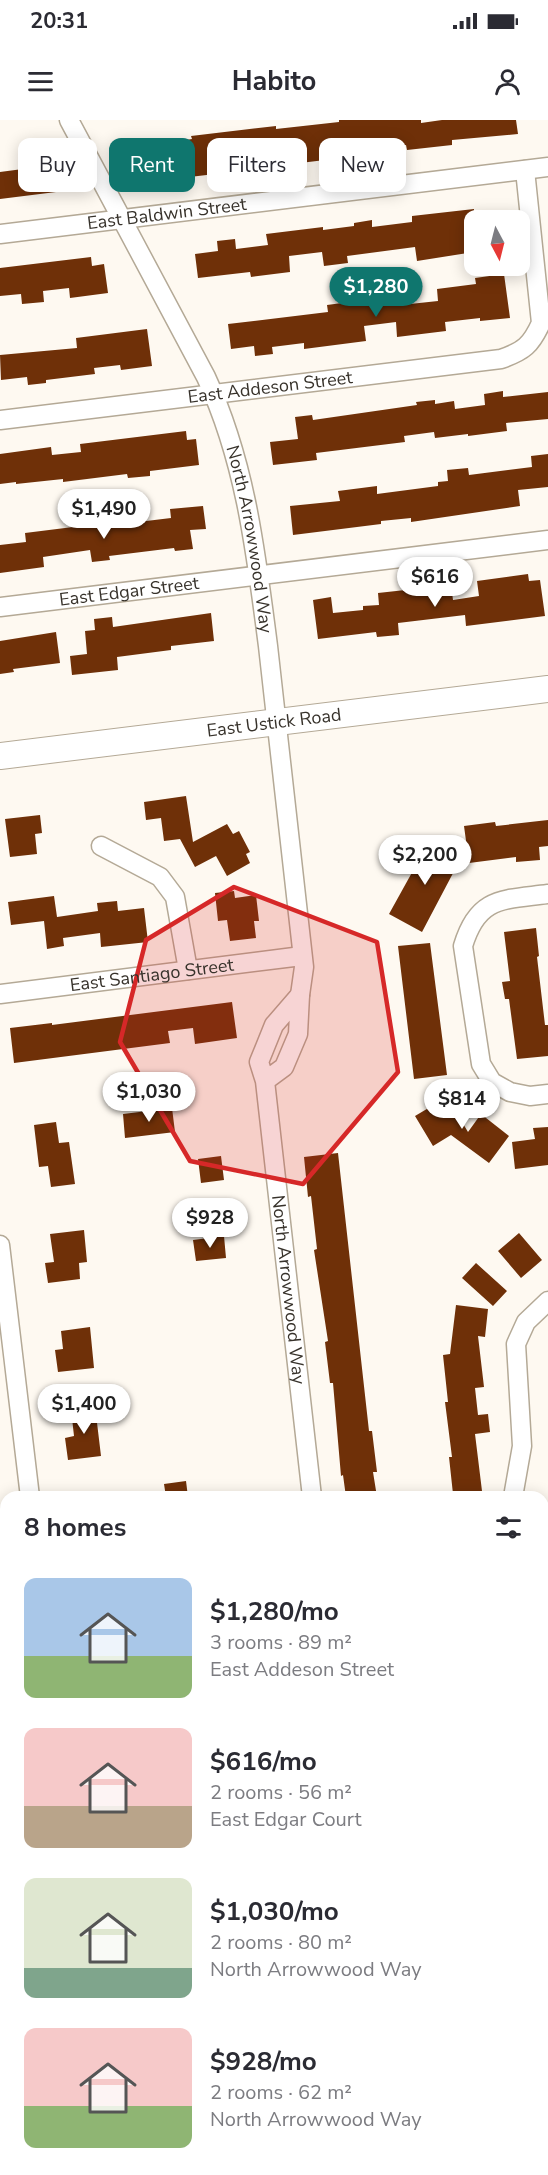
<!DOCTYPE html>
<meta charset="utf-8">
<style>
body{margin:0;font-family:"Nunito Sans",sans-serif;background:#f7f7f7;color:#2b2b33;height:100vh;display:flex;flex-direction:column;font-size:22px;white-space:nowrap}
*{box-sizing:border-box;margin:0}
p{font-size:20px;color:#7c7c81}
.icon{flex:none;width:33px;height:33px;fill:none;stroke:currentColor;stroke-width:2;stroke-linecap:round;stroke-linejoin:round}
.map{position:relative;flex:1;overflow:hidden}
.details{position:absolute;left:0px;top:1371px;width:549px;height:684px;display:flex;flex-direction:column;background:#fff;border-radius:18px 18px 0 0;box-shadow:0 3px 15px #0003}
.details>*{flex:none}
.hud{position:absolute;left:18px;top:18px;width:513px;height:54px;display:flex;gap:12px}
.needle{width:39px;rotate:173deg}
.buttons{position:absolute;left:464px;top:90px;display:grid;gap:12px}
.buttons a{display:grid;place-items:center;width:66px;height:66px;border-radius:12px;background:#fff;box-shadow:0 3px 15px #0003;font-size:30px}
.price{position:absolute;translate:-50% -51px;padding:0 14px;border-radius:21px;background:#fff;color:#222;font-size:20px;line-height:39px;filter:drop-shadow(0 2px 3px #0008)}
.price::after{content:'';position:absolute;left:50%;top:36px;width:18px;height:14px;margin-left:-9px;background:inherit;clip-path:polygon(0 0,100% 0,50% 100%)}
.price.active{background:#0f766e;color:#fff}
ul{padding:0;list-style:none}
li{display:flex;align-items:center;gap:18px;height:150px;padding:0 24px}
li span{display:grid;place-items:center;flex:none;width:168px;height:120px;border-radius:12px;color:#555}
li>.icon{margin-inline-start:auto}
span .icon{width:72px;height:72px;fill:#fffc;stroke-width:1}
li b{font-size:26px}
h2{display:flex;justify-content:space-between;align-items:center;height:72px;padding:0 24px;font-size:26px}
.tag{padding:0 21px;border-radius:12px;background:#fff;box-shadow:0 3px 15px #0003;font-size:21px;line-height:54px}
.tag.active{background:#0f766e;color:#fff}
.status{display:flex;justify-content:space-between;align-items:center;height:42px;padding:0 30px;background:#fff;direction:ltr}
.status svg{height:16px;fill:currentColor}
header{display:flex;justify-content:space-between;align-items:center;height:78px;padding:0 24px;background:#fff;font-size:27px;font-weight:700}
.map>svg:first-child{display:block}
.green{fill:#c0d599}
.building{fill:#6f3008}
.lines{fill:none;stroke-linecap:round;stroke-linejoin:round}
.street-casing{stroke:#b4a996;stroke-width:21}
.secondary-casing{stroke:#b4a996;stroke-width:28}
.street{stroke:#fff;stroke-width:18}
.secondary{stroke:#fff;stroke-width:26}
.marked{fill:#d62828;fill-opacity:0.2;stroke:#d62828;stroke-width:4.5;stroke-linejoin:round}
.labels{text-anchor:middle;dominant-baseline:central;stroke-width:6;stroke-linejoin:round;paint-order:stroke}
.street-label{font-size:18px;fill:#37322b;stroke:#fff}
</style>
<div class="status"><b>20:31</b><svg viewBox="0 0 49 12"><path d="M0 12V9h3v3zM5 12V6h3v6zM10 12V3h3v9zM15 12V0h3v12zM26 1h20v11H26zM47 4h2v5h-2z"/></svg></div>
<header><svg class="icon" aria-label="menu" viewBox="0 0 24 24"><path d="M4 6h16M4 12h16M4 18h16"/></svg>Habito<svg class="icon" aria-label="person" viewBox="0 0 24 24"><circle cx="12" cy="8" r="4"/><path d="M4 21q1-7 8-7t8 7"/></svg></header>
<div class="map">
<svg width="548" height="2055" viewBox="0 0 548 2055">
<rect width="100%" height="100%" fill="#fef9f1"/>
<path class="green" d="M545 2020 548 2022V2055H515L520 2049H543V2022Z"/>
<path class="building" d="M339 0H421V3L442 0H516L518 14 452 20V25L407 30 406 25 376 28 377 34 358 36 357 24 324 28 325 40 292 44 290 35 258 38 259 48 241 50 240 36 213 40 215 54 164 60 163 50 140 53 137 28 192 19 191 16 276 6V9L339 2Z
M53 45 56 72 0 79V52Z
M474 89V132L417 141 415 127 347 136 348 143 324 146 322 132 289 136 290 152 251 157 250 152 198 158 195 134 218 131 217 121 235 119 236 129 268 125 266 114 323 107V110L354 106V103L372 100V107L412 102V96Z
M91 137 92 146 104 144 108 173 70 178 69 168 43 171 44 182 22 184 21 174 0 176V148Z
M504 154 510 198 480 201V198L445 202 446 211 397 217 396 202 364 206 366 221 304 229V223L272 227 273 234 255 236 254 226 231 229 228 204 328 192 327 185 409 174 410 184 438 181 437 169 476 164 475 158Z
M147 209 152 246 121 250 120 245 94 248 95 254 46 260V263L28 265 27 257 1 260 0 235 77 228 76 218Z
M503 271V277L548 272V299L506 303 507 311 468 316V314L435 318 434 312 404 316 405 322 316 333 317 340 273 345 270 322 298 319 295 297 312 295 313 300 417 285 416 282 435 280V284L454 281 455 289 485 285 484 274Z
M186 311 187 320 196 319 199 345 150 351V356L128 358 127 354 63 362V359L16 364V362L0 364V334L51 327 52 335 81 332 80 324Z
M548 334V367L518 370 520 386 411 402V398L381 401V404L293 415 290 386 340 381 338 371 377 366V374L438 366V362L448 361 447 350 468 348 469 355 532 347 531 336Z
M203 386 206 409 190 410 193 429 175 431 174 428 109 436 110 440 92 442 90 430 43 437 44 447 0 453V425L26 422 25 413 73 407 72 402 104 398 105 406 171 398 170 389Z
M528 454 529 461 540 460 545 496 466 506 465 495 398 503 399 515 377 517 376 512 318 519 313 480 331 477 333 493 363 490V486L379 485 378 473 451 465 453 480 479 476 477 461Z
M211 493 214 521 171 526V530L117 537 118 550 72 555 70 536 87 534 85 511 95 510 94 499 112 497 113 507Z
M56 512 60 543 13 549 14 552 0 554V521Z
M186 676 193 722 227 704 233 714 239 711 250 732 246 734 250 743 227 756 216 736 195 747 180 719 164 721 161 698 146 700 144 682Z
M40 695 42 713 35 714 37 734 10 737 5 699Z
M548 700V726L539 727 540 740 516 742V737L469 743 464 706 495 702 496 706Z
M430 720 461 738 422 812 389 794Z
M234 771 235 778 256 775 259 801H254L256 818 230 821 227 800 218 801 215 773Z
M54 776 57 797 98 791 97 783 117 781 118 791 144 788 148 822 101 827 100 813 63 818 64 826 47 829 44 801 11 805 8 782Z
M536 808 539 836 537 837 545 905H548V936L517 939 509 879H505L502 862 510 861 504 812Z
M430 823 447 955 414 959 398 826Z
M232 882 237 918 195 924 193 908 168 911 170 923 14 943 10 908 52 903V905Z
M447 977 468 1012 481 994 509 1016 489 1043 451 1015 433 1026 415 996Z
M172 988 175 1012 125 1018 123 994Z
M56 1002 59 1023 69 1022 75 1064 51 1067 48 1046 39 1047 34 1005Z
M548 1007V1045L515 1049 512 1022 535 1019 533 1008Z
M338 1033 369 1311H372L377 1352H373L377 1377H346L343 1355 341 1356 333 1263H330L325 1222 328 1221 314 1130 317 1129 311 1076 308 1077 304 1037Z
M221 1036 224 1060 201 1063 198 1039Z
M84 1110 87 1142 79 1143 80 1159 48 1163 45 1143 54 1142 50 1114Z
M519 1113 542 1140 521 1158 498 1131Z
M224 1116 226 1138 196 1141 193 1120Z
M476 1143 507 1171 493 1186 462 1158Z
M456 1185 488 1189 485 1217 478 1216 484 1267 475 1268 478 1295 488 1294 490 1312 475 1314 482 1371 453 1374 449 1337H452L445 1282H448L443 1235 450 1234Z
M90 1207 94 1248 58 1252 55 1230 63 1229 61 1211Z
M95 1286 101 1336 68 1340 65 1318 74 1316 71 1289Z
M186 1361 188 1377H166L164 1364Z"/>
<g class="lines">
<defs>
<g id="street">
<path id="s1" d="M69 0 206 257C246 343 256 434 268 526 281 633 291 740 304 847L300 875"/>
<path id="s2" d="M0 114 548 47"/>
<path id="s3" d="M0 300 501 239C524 231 531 225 541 203L525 50"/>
<path id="s4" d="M0 487 548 420"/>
<path d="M101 726 160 757 175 777 188 850"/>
<path d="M548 774C503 780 478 776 463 826L481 944 492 962 510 972 530 976 548 974"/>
<path id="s5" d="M0 874 302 836"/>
<path id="s6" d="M265 961 284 947 298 914 300 875 274 905 259 942 265 961 312 1377"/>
<path d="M0 1125 30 1377"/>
<path d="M513 1377 522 1326 516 1224 526 1202 548 1181"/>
<path d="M0 1476 6 1475"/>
<path d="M0 1735H6"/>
<path d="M543 1742 548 1750"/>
<path d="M0 2030 6 2009"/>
</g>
<g id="secondary">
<path id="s7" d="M0 636 548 569"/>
</g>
</defs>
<use href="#street" class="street-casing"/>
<use href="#secondary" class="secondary-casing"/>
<use href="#street" class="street"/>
<use href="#secondary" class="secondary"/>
</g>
<path class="marked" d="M234 767 377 822 398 952 303 1064 190 1041 120 922 146 820Z"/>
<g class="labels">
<g class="street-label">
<text stroke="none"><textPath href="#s2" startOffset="168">East Baldwin Street</textPath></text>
<text stroke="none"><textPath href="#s3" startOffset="272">East Addeson Street</textPath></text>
<text stroke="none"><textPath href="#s1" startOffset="460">North Arrowwood Way</textPath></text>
<text stroke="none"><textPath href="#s4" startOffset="130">East Edgar Street</textPath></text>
<text stroke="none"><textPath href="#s7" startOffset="276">East Ustick Road</textPath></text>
<text stroke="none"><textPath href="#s5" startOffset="153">East Santiago Street</textPath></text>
<text stroke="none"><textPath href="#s6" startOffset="408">North Arrowwood Way</textPath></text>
</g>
</g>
</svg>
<div class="buttons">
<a><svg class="needle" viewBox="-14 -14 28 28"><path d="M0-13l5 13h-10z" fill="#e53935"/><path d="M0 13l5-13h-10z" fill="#7c7c81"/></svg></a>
</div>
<b class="price active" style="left:376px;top:198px">$1,280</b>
<b class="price" style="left:104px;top:420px">$1,490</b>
<b class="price" style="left:435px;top:488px">$616</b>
<b class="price" style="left:425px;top:766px">$2,200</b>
<b class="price" style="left:149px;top:1003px">$1,030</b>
<b class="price" style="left:462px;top:1010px">$814</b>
<b class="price" style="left:210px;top:1129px">$928</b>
<b class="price" style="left:84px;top:1315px">$1,400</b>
<div class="hud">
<a class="tag">Buy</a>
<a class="tag active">Rent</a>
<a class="tag">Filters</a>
<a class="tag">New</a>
</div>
<section class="details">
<h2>8 homes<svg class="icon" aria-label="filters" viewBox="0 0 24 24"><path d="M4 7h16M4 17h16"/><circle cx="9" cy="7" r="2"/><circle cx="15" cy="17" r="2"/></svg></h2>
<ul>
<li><span style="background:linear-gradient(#a9c7e8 65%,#8fb573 0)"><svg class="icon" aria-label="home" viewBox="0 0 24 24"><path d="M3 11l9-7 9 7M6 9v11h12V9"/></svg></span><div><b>$1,280/mo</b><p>3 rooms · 89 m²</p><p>East Addeson Street</p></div></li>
<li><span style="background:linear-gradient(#f6c9c9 65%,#b9a48a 0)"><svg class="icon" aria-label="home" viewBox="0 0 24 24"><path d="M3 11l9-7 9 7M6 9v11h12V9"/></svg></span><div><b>$616/mo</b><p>2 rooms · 56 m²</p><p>East Edgar Court</p></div></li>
<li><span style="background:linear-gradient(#dfe7d0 75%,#7fa58c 0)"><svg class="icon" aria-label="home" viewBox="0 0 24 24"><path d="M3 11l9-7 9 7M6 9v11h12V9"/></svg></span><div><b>$1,030/mo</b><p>2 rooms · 80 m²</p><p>North Arrowwood Way</p></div></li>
<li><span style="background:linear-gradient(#f6c9c9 65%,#8fb573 0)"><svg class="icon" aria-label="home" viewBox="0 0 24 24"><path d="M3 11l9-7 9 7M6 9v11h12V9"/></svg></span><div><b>$928/mo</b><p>2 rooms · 62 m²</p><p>North Arrowwood Way</p></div></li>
</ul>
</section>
</div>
